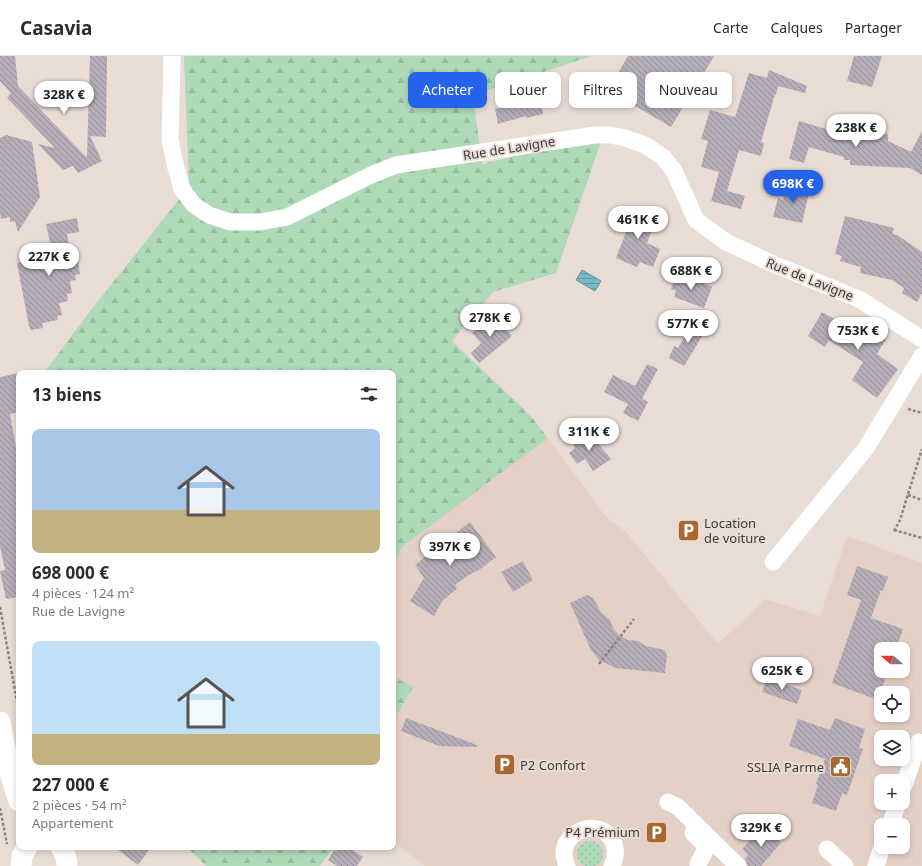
<!DOCTYPE html>
<html lang="fr">
<meta charset="utf-8">
<style>
body{margin:0;font-family:"Noto Sans",sans-serif;background:#f2f2f3;color:#2b2b33;height:100vh;display:flex;flex-direction:column;font-size:15px;white-space:nowrap}
*{box-sizing:border-box;margin:0}
p{font-size:13px;color:#7c7c81}
.icon{flex:none;width:22px;height:22px;fill:none;stroke:currentColor;stroke-width:2;stroke-linecap:round;stroke-linejoin:round}
.map{position:relative;flex:1;overflow:hidden}
.panel{position:absolute;left:16px;top:314px;width:380px;height:480px;display:flex;flex-direction:column;background:#fff;border-radius:8px;box-shadow:0 2px 6px #0003}
.panel>*{flex:none}
.hud{position:absolute;left:408px;top:16px;width:380px;height:36px;display:flex;gap:8px}
.needle{width:26px;rotate:290deg}
.fabs{position:absolute;left:874px;top:586px;display:grid;gap:8px}
.fabs a{display:grid;place-items:center;width:36px;height:36px;border-radius:8px;background:#fff;box-shadow:0 2px 6px #0003;font-size:20px}
.price{position:absolute;translate:-50% -34px;padding:0 9px;border-radius:14px;background:#fff;color:#222;font-size:13px;line-height:26px;filter:drop-shadow(0 1px 2px #0008)}
.price::after{content:'';position:absolute;left:50%;top:24px;width:12px;height:9px;margin-left:-6px;background:inherit;clip-path:polygon(0 0,100% 0,50% 100%)}
.price.active{background:#2563eb;color:#fff}
ul{padding:0;list-style:none}
li{display:grid;align-content:center;gap:8px;height:212px;padding:0 16px}
li span{display:grid;place-items:center;height:124px;border-radius:8px;color:#555}
li>.icon{margin-inline-start:auto}
span .icon{width:72px;height:72px;fill:#fffc;stroke-width:1}
li b{font-size:17px}
h2{display:flex;justify-content:space-between;align-items:center;height:48px;padding:0 16px;font-size:17px}
.chip{padding:0 14px;border-radius:8px;background:#fff;box-shadow:0 2px 6px #0003;font-size:14px;line-height:36px}
.chip.active{background:#2563eb;color:#fff}
header{display:flex;align-items:center;gap:24px;box-sizing:border-box;height:56px;padding:0 20px;background:#fff;border-bottom:1px solid #e1e1e2}
header strong{font-size:19px}
nav{display:flex;gap:22px;margin-inline-start:auto;font-size:14px}
.map>svg:first-child{display:block}
.built{fill:#e5d0c6;fill-rule:evenodd}
.grass{fill:url(#grass-dots)}
.forest{fill:url(#forest-firs)}
.water{fill:url(#water-rules);stroke:#67939c}
.building{fill:url(#building-back-hatch)}
.lines{fill:none;stroke-linecap:round;stroke-linejoin:round}
.path{stroke:#8c847f;stroke-width:2.5;stroke-dasharray:3 2;stroke-linecap:butt}
.minor{stroke:#fff;stroke-width:17}
.major{stroke:#fff;stroke-width:21}
.labels{text-anchor:middle;dominant-baseline:central;stroke-width:4;stroke-linejoin:round;paint-order:stroke}
.street-label{font-size:13px;fill:#3f3a37;stroke:#e9dcd5}
.poi-label{font-size:13px;fill:#3f3a37;stroke:#e9dcd5;text-anchor:start}
</style>
<header>
<strong>Casavia</strong>
<nav><a>Carte</a><a>Calques</a><a>Partager</a></nav>
</header>
<div class="map">
<svg width="922" height="810" viewBox="0 0 922 810">
<defs>
<pattern id="grass-dots" width="8" height="8" patternUnits="userSpaceOnUse"><rect width="8" height="8" fill="#afdab8"/><path d="M2 2h.1M6 6h.1" fill="none" stroke="#98bc9f" stroke-width="1.8" stroke-linecap="round"/></pattern>
<pattern id="forest-firs" width="22" height="20" patternUnits="userSpaceOnUse"><rect width="22" height="20" fill="#afdab8"/><path d="M5 1l3.5 6h-7zM16 11l3.5 6h-7z" fill="#98bc9f"/></pattern>
<pattern id="water-rules" width="6" height="5" patternUnits="userSpaceOnUse"><rect width="6" height="5" fill="#78b9c8"/><path d="M0 2.5h6" fill="none" stroke="#6497a3"/></pattern>
<pattern id="building-back-hatch" width="6" height="6" patternUnits="userSpaceOnUse"><rect width="6" height="6" fill="#b5adb8"/><path d="M-1 5l2 2M0 0l6 6M5-1l2 2" fill="none" stroke="#958e96"/></pattern>
</defs>
<rect width="100%" height="100%" fill="#e9dcd5"/>
<path class="built" d="M548 382 606 461 626 476 718 588 765 543 820 560 847 480 922 507V810H425L393 785V666L412 631 393 620V511L402 491ZM881 593H903V615H881ZM881 637H903V659H881ZM881 681H903V703H881ZM881 725H903V747H881ZM881 769H903V791H881Z"/>
<path class="grass" d="M577 798a13 13 0 1 1 26 0a13 13 0 1 1-26 0Z"/>
<path class="forest" d="M184 0H592L473 39 482 108 556 90 601 86 556 217 493 236 452 285 529 358 548 382 402 491 393 511V317H44L87 259 189 131Z
M393 620 413 631 393 666Z
M187 791H334L320 810H206Z"/>
<path class="water" d="M582 214 601 225 595 235 576 224Z"/>
<path class="building" d="M0 0H15L18 30 85 100 87 101 90 0H107L106 81 90 80 102 105 78 117 73 110 63 114 38 88 55 92 7 42 11 37 0 25Z
M628 0H714L671 71 608 34Z
M854 0H882L872 31 847 25Z
M769 14 807 30 805 37 778 30 776 39 775 38 761 86 764 87 761 100 739 94 727 135 745 140 741 153 711 145 719 116 701 111 708 85 701 83 710 54 735 61 749 17 767 22Z
M533 39 534 45H541L543 58 526 62V60L498 68 495 53 506 50 505 43Z
M799 65 836 76 888 78V85L911 96 922 75V119L910 112 850 109V104H844V101L809 91 804 107 789 103Z
M6 79 32 86 40 141 18 176 15 165 10 166V161L1 163 0 156V82Z
M787 127 810 133 802 167 773 161 778 142 783 144Z
M631 150 656 162 647 187 660 193 653 211 640 206 637 211 616 202 630 166 627 164Z
M845 160 894 172 892 178 897 179 922 196V237L917 246 902 237 904 232 892 224 860 217 861 211 840 205 842 200 835 198Z
M77 162 79 176 67 178 72 207 78 206 80 218 75 219 76 224 70 225 72 237 67 238 68 245 59 247 62 259 57 260 58 264 42 267 43 272 31 274 29 270 17 207 53 200 46 168Z
M677 217 712 231 704 252 674 241 676 235 671 233Z
M822 256 853 274 859 266 886 283 877 298 898 313 877 342 852 324 863 306 829 284 825 291 808 280Z
M493 259 512 280 479 307 471 297 481 287 472 277Z
M694 265 707 272 684 310 669 302 674 290 678 292Z
M647 308 658 313 642 343 648 346 638 365 623 357 628 348 604 336 613 319 635 330Z
M19 317V356L10 358 16 392 19 391V541L6 543 0 515 5 514 0 490V321Z
M589 377 611 403 593 415 585 403 577 408 569 397 575 392 573 386Z
M470 466 496 501 479 514 467 520 455 529 457 533 443 544 434 560 410 545 424 522 415 509Z
M523 505 533 524 513 536 501 516Z
M857 510 888 521 883 535 881 534 871 562 903 573 896 593H881V615H888L878 644 832 627 861 544 847 539Z
M587 539 593 542 601 556 610 564 614 574 620 580 628 584 638 585 646 590 664 594 667 598 665 617 615 612 606 607 601 606 591 594 570 547Z
M767 622 802 634 797 648 762 636Z
M406 662 477 689V691L439 690 401 675Z
M835 662 865 673 859 692 863 693 847 739 842 737 836 755 812 747 818 729 816 728 825 703 789 690 798 663 830 674Z
M764 770 781 787 761 810H748L745 803 748 799 742 793Z
M114 791H151L138 809Z
M336 791H348L363 801 357 810H337L328 804Z"/>
<g class="lines">
<path class="path" d="M908 353 922 357
M908 439 922 444
M894 474 922 482
M894 475 900 464 922 393
M0 551 19 657
M599 608 634 563
M0 752 7 788"/>
<path class="minor" d="M172 0 170 84 176 112 182 133 194 149 209 159 230 166H260L287 161 371 119 396 109 595 79H611L625 82 645 89 663 101 674 115 696 164 726 186 771 207 859 243 922 283
M773 506 866 392 922 300
M903 732 919 686
M668 746 678 751 738 810
M890 769 898 747
M693 777 707 791 698 808
M827 793 845 810
M567 810C551 774 607 756 615 792 616 798 615 804 612 810
M876 810 882 791"/>
<path class="major" d="M0 666 9 714 19 745
M61 791C65 797 67 802 67 810
M21 810 22 800 27 791"/>
</g>
<defs>
<symbol id="parking-square" viewBox="-11 -11 22 22"><rect x="-9" y="-9" width="18" height="18" rx="4" fill="#a8692f" stroke="#e9dcd5"/><path d="M-3.5-5.5H1a3.5 3.5 0 0 1 0 7H-1V5.5H-3.5ZM-1-3.4V-.6H.8a1.4 1.4 0 0 0 0-2.8Z" fill="#fff"/></symbol>
<symbol id="civic-square" viewBox="-11 -11 22 22"><rect x="-9" y="-9" width="18" height="18" rx="4" fill="#a8692f" stroke="#e9dcd5"/><path d="M-.6-6.5H3V-4.5H.6V-3L4-1V1h2V6H-6V1h2V-1L-.6-3ZM-1.2 2.5V6h2.4V2.5Z" fill="#fff"/></symbol>
</defs>
<g fill-rule="evenodd">
<use href="#parking-square" x="676" y="462" width="25" height="25"/>
<use href="#parking-square" x="492" y="696" width="25" height="25"/>
<use href="#civic-square" x="828" y="698" width="25" height="25"/>
<use href="#parking-square" x="644" y="764" width="25" height="25"/>
</g>
<g class="labels">
<g class="street-label">
<text transform="translate(509 92) rotate(-9)">Rue de Lavigne</text>
<text transform="translate(810 223) rotate(22)">Rue de Lavigne</text>
</g>
<g class="poi-label">
<text x="704" y="467">Location<tspan x="704" dy="15">de voiture</tspan></text>
<text x="520" y="709">P2 Confort</text>
<text x="824" y="711" text-anchor="end">SSLIA Parme</text>
<text x="640" y="776" text-anchor="end">P4 Prémium</text>
</g>
</g>
</svg>
<div class="fabs">
<a><svg class="needle" viewBox="-14 -14 28 28"><path d="M0-13l5 13h-10z" fill="#e53935"/><path d="M0 13l5-13h-10z" fill="#7c7c81"/></svg></a>
<a><svg class="icon" aria-label="locate" viewBox="0 0 24 24"><circle cx="12" cy="12" r="6"/><path d="M12 2v4M12 18v4M2 12h4M18 12h4"/></svg></a>
<a><svg class="icon" aria-label="layers" viewBox="0 0 24 24"><path d="M12 4l9 5-9 5-9-5zM3 14l9 5 9-5"/></svg></a>
<a>+</a>
<a>−</a>
</div>
<b class="price" style="left:64px;top:59px">328K €</b>
<b class="price" style="left:856px;top:92px">238K €</b>
<b class="price active" style="left:793px;top:148px">698K €</b>
<b class="price" style="left:638px;top:184px">461K €</b>
<b class="price" style="left:49px;top:221px">227K €</b>
<b class="price" style="left:691px;top:235px">688K €</b>
<b class="price" style="left:490px;top:282px">278K €</b>
<b class="price" style="left:688px;top:288px">577K €</b>
<b class="price" style="left:858px;top:295px">753K €</b>
<b class="price" style="left:589px;top:396px">311K €</b>
<b class="price" style="left:450px;top:511px">397K €</b>
<b class="price" style="left:782px;top:635px">625K €</b>
<b class="price" style="left:761px;top:792px">329K €</b>
<div class="hud">
<a class="chip active">Acheter</a>
<a class="chip">Louer</a>
<a class="chip">Filtres</a>
<a class="chip">Nouveau</a>
</div>
<section class="panel">
<h2>13 biens<svg class="icon" aria-label="filters" viewBox="0 0 24 24"><path d="M4 7h16M4 17h16"/><circle cx="9" cy="7" r="2"/><circle cx="15" cy="17" r="2"/></svg></h2>
<ul>
<li><span style="background:linear-gradient(#a9c7e8 65%,#c2b280 0)"><svg class="icon" aria-label="home" viewBox="0 0 24 24"><path d="M3 11l9-7 9 7M6 9v11h12V9"/></svg></span><div><b>698 000 €</b><p>4 pièces · 124 m²</p><p>Rue de Lavigne</p></div></li>
<li><span style="background:linear-gradient(#bfe0f5 75%,#c2b280 0)"><svg class="icon" aria-label="home" viewBox="0 0 24 24"><path d="M3 11l9-7 9 7M6 9v11h12V9"/></svg></span><div><b>227 000 €</b><p>2 pièces · 54 m²</p><p>Appartement</p></div></li>
</ul>
</section>
</div>
